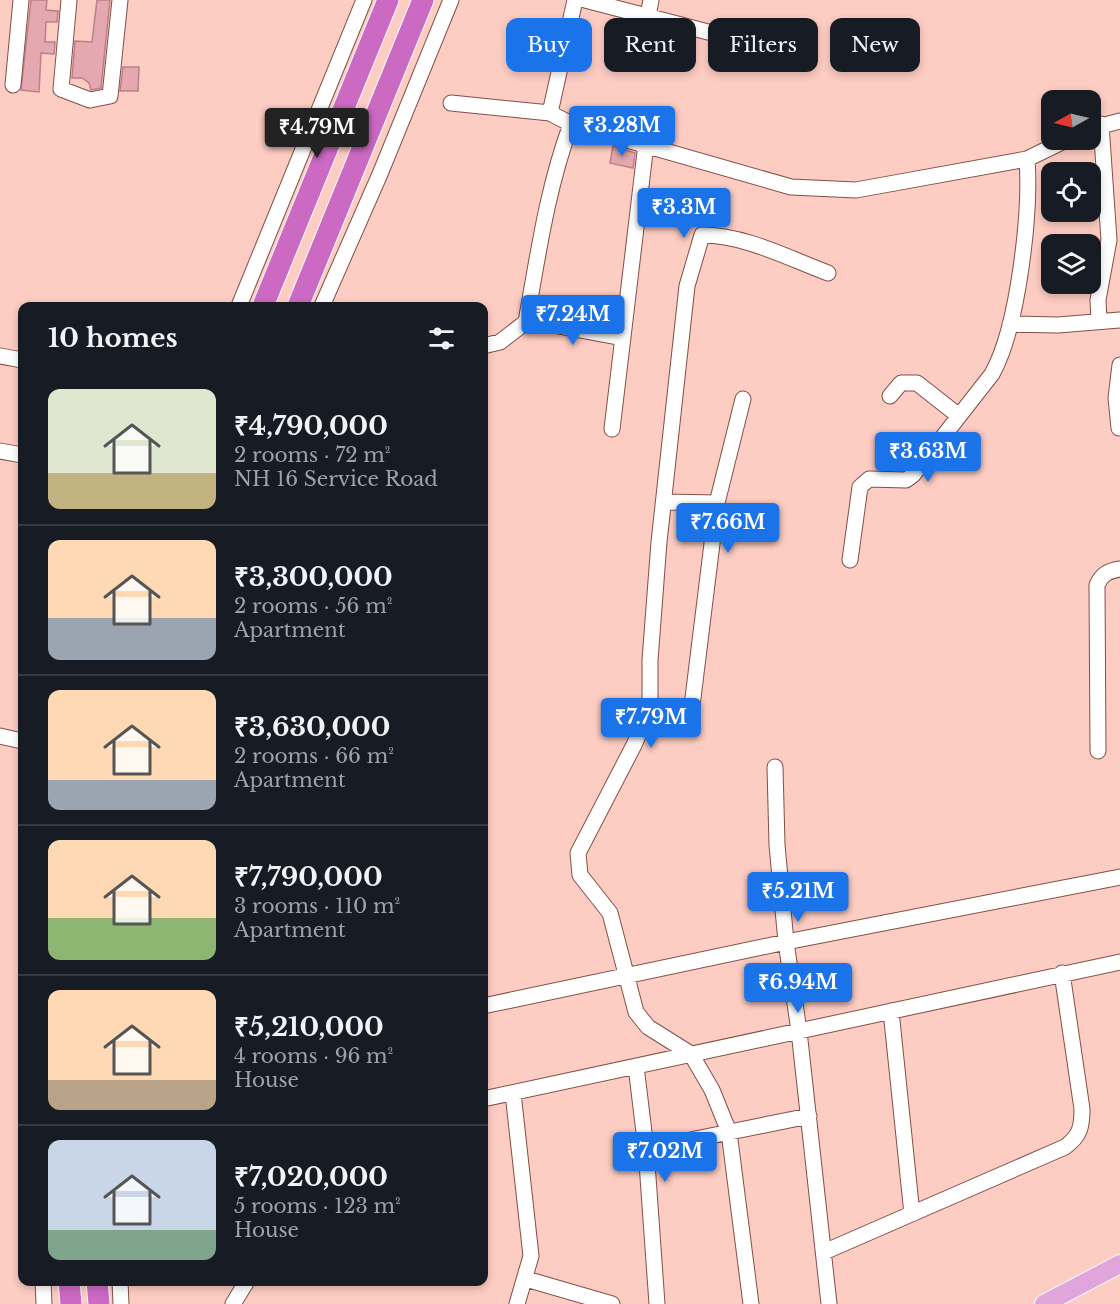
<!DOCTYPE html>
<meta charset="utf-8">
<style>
body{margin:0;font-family:"Libre Baskerville",serif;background:#242831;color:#f1f3f6;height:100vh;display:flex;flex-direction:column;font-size:22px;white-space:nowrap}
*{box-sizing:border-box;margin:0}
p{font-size:20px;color:#9ea1a6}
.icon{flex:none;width:33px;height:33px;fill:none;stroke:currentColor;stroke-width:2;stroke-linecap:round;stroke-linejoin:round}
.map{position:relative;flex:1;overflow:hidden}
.side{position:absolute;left:18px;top:302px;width:470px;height:984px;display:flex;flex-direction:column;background:#171b24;border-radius:12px;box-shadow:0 3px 9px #0003}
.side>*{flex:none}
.guide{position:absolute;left:506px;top:18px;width:524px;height:54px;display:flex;gap:12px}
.needle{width:39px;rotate:262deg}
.buttons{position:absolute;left:1041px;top:90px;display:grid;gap:12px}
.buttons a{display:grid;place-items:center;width:60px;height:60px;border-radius:12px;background:#171b24;box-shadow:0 3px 9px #0003;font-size:30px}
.price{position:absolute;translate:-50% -51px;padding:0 14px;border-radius:6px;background:#1a73e8;color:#fff;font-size:20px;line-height:39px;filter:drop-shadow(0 2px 3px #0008)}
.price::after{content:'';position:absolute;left:50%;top:36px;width:18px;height:14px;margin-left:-9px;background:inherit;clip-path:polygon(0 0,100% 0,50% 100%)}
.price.selected{background:#222;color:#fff}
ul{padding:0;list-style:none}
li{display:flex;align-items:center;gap:18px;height:150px;padding:0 30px}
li+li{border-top:2px solid #363941}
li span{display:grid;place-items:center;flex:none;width:168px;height:120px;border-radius:12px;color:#555}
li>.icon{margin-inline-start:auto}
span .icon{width:72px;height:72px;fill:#fffc;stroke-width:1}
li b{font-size:26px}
h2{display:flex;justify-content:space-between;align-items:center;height:72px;padding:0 30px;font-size:26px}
.pill{padding:0 21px;border-radius:12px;background:#171b24;box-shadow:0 3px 9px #0003;font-size:21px;line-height:54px}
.pill.selected{background:#1a73e8;color:#fff}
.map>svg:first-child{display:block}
.building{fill:#e5a8b0;stroke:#bb8188;stroke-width:1.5}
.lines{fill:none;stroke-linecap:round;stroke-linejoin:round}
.minor-casing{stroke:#834f46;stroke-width:17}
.major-casing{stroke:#fff;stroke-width:20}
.highway-casing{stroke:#fff;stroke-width:23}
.minor{stroke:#fff;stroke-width:15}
.major{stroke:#e0a5db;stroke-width:18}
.highway{stroke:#cc69c3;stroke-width:21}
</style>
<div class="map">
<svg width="1120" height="1304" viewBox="0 0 1120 1304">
<rect width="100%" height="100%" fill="#fdccc2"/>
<path class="building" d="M31 0H47L46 10 58 11 57 22H46L45 42H55L54 54 41 53 39 92 21 90Z
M97 0H110L101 88 91 90 89 83 82 78H72L75 41 92 42Z
M123 67H139L138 91H120Z
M613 146 635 153 633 168 610 163Z"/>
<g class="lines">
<defs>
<path id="minor" d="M69 0 61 89 90 100 110 96 120 0
M585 0 708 32
M648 16 651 0
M13 85 21 0
M451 103 550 113 571 124 791 187 856 190 1027 159 1066 140
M550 113 575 0
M1090 129 1120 121
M239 306 364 0
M322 306 380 174 451 0
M1099 320 1098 300 1109 240 1101 124
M526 322C538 255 547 189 571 124
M1010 324 1058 325 1120 320
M483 346 500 342 526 322H537L623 338
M0 356 22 360
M890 396 901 383H917L959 416
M1119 428 1116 398 1120 365
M612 429 646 144
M0 451 22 455
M664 502 717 503
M850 560 860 487 869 479 906 480 913 475 992 374C1018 328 1031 213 1027 159
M692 706 717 503 743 399
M0 736 22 741
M1098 751 1097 585C1102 574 1108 571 1120 569
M775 767 777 845 786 942 799 1031 829 1304
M483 1006 786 942 1120 877
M891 1011 912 1214
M636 1066 646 1149 657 1304
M513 1093 531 1256 517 1304
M483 1099 1120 962
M646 1149 809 1116
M824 1252 1065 1147C1080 1136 1082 1127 1082 1109L1062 973
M526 1279 612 1304
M43 1281 44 1304
M120 1281 121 1304
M233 1304 247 1281
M751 1304 729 1132 712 1090 691 1054 648 1027 636 1012 610 913 580 875 578 853 634 745 650 708V660L659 542 687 286 702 235C745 235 788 258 828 273"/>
<path id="major" d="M1044 1304 1120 1264"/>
<path id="highway" d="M263 306 388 0
M298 306 423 0
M69 1281 71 1304
M97 1281 99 1304"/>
</defs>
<use href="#minor" class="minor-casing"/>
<use href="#major" class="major-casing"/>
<use href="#highway" class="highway-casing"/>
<use href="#minor" class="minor"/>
<use href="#major" class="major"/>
<use href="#highway" class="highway"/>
</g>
</svg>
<div class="buttons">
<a><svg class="needle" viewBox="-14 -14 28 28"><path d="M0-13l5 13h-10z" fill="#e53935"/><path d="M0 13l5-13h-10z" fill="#9ea1a6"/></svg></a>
<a><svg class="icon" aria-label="locate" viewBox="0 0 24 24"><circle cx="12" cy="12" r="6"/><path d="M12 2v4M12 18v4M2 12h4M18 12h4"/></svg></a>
<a><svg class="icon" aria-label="layers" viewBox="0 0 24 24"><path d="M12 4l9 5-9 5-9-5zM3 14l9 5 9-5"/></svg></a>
</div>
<b class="price" style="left:622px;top:157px">₹3.28M</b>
<b class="price selected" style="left:317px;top:159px">₹4.79M</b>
<b class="price" style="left:684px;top:239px">₹3.3M</b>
<b class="price" style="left:573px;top:346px">₹7.24M</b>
<b class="price" style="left:928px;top:483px">₹3.63M</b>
<b class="price" style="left:728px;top:554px">₹7.66M</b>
<b class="price" style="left:651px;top:749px">₹7.79M</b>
<b class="price" style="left:798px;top:923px">₹5.21M</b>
<b class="price" style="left:798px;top:1014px">₹6.94M</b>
<b class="price" style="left:665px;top:1183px">₹7.02M</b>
<div class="guide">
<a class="pill selected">Buy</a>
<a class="pill">Rent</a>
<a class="pill">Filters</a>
<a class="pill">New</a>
</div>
<section class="side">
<h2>10 homes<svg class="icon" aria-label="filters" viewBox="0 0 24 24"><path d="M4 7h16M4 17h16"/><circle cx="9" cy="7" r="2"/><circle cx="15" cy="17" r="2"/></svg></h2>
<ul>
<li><span style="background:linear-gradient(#dfe7d0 70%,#c2b280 0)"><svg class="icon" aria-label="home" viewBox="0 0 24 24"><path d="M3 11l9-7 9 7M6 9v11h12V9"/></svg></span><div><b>₹4,790,000</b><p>2 rooms · 72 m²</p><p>NH 16 Service Road</p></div></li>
<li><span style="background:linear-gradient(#ffd9b3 65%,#9aa5b1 0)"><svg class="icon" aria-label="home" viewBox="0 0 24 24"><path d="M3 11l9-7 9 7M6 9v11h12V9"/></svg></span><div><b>₹3,300,000</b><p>2 rooms · 56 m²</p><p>Apartment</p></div></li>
<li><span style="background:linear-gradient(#ffd9b3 75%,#9aa5b1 0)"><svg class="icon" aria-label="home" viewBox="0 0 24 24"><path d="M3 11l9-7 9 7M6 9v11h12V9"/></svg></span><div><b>₹3,630,000</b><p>2 rooms · 66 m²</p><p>Apartment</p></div></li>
<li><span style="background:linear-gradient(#ffd9b3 65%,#8fb573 0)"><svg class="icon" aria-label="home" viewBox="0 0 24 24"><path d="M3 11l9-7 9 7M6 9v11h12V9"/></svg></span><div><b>₹7,790,000</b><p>3 rooms · 110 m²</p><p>Apartment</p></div></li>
<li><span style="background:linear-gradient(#ffd9b3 75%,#b9a48a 0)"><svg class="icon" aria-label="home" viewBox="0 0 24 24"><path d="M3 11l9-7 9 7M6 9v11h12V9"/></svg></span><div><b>₹5,210,000</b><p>4 rooms · 96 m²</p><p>House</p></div></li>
<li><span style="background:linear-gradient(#c9d6e8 75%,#7fa58c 0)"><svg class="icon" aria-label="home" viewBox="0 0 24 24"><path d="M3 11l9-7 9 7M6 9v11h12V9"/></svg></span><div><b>₹7,020,000</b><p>5 rooms · 123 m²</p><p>House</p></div></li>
</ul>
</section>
</div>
